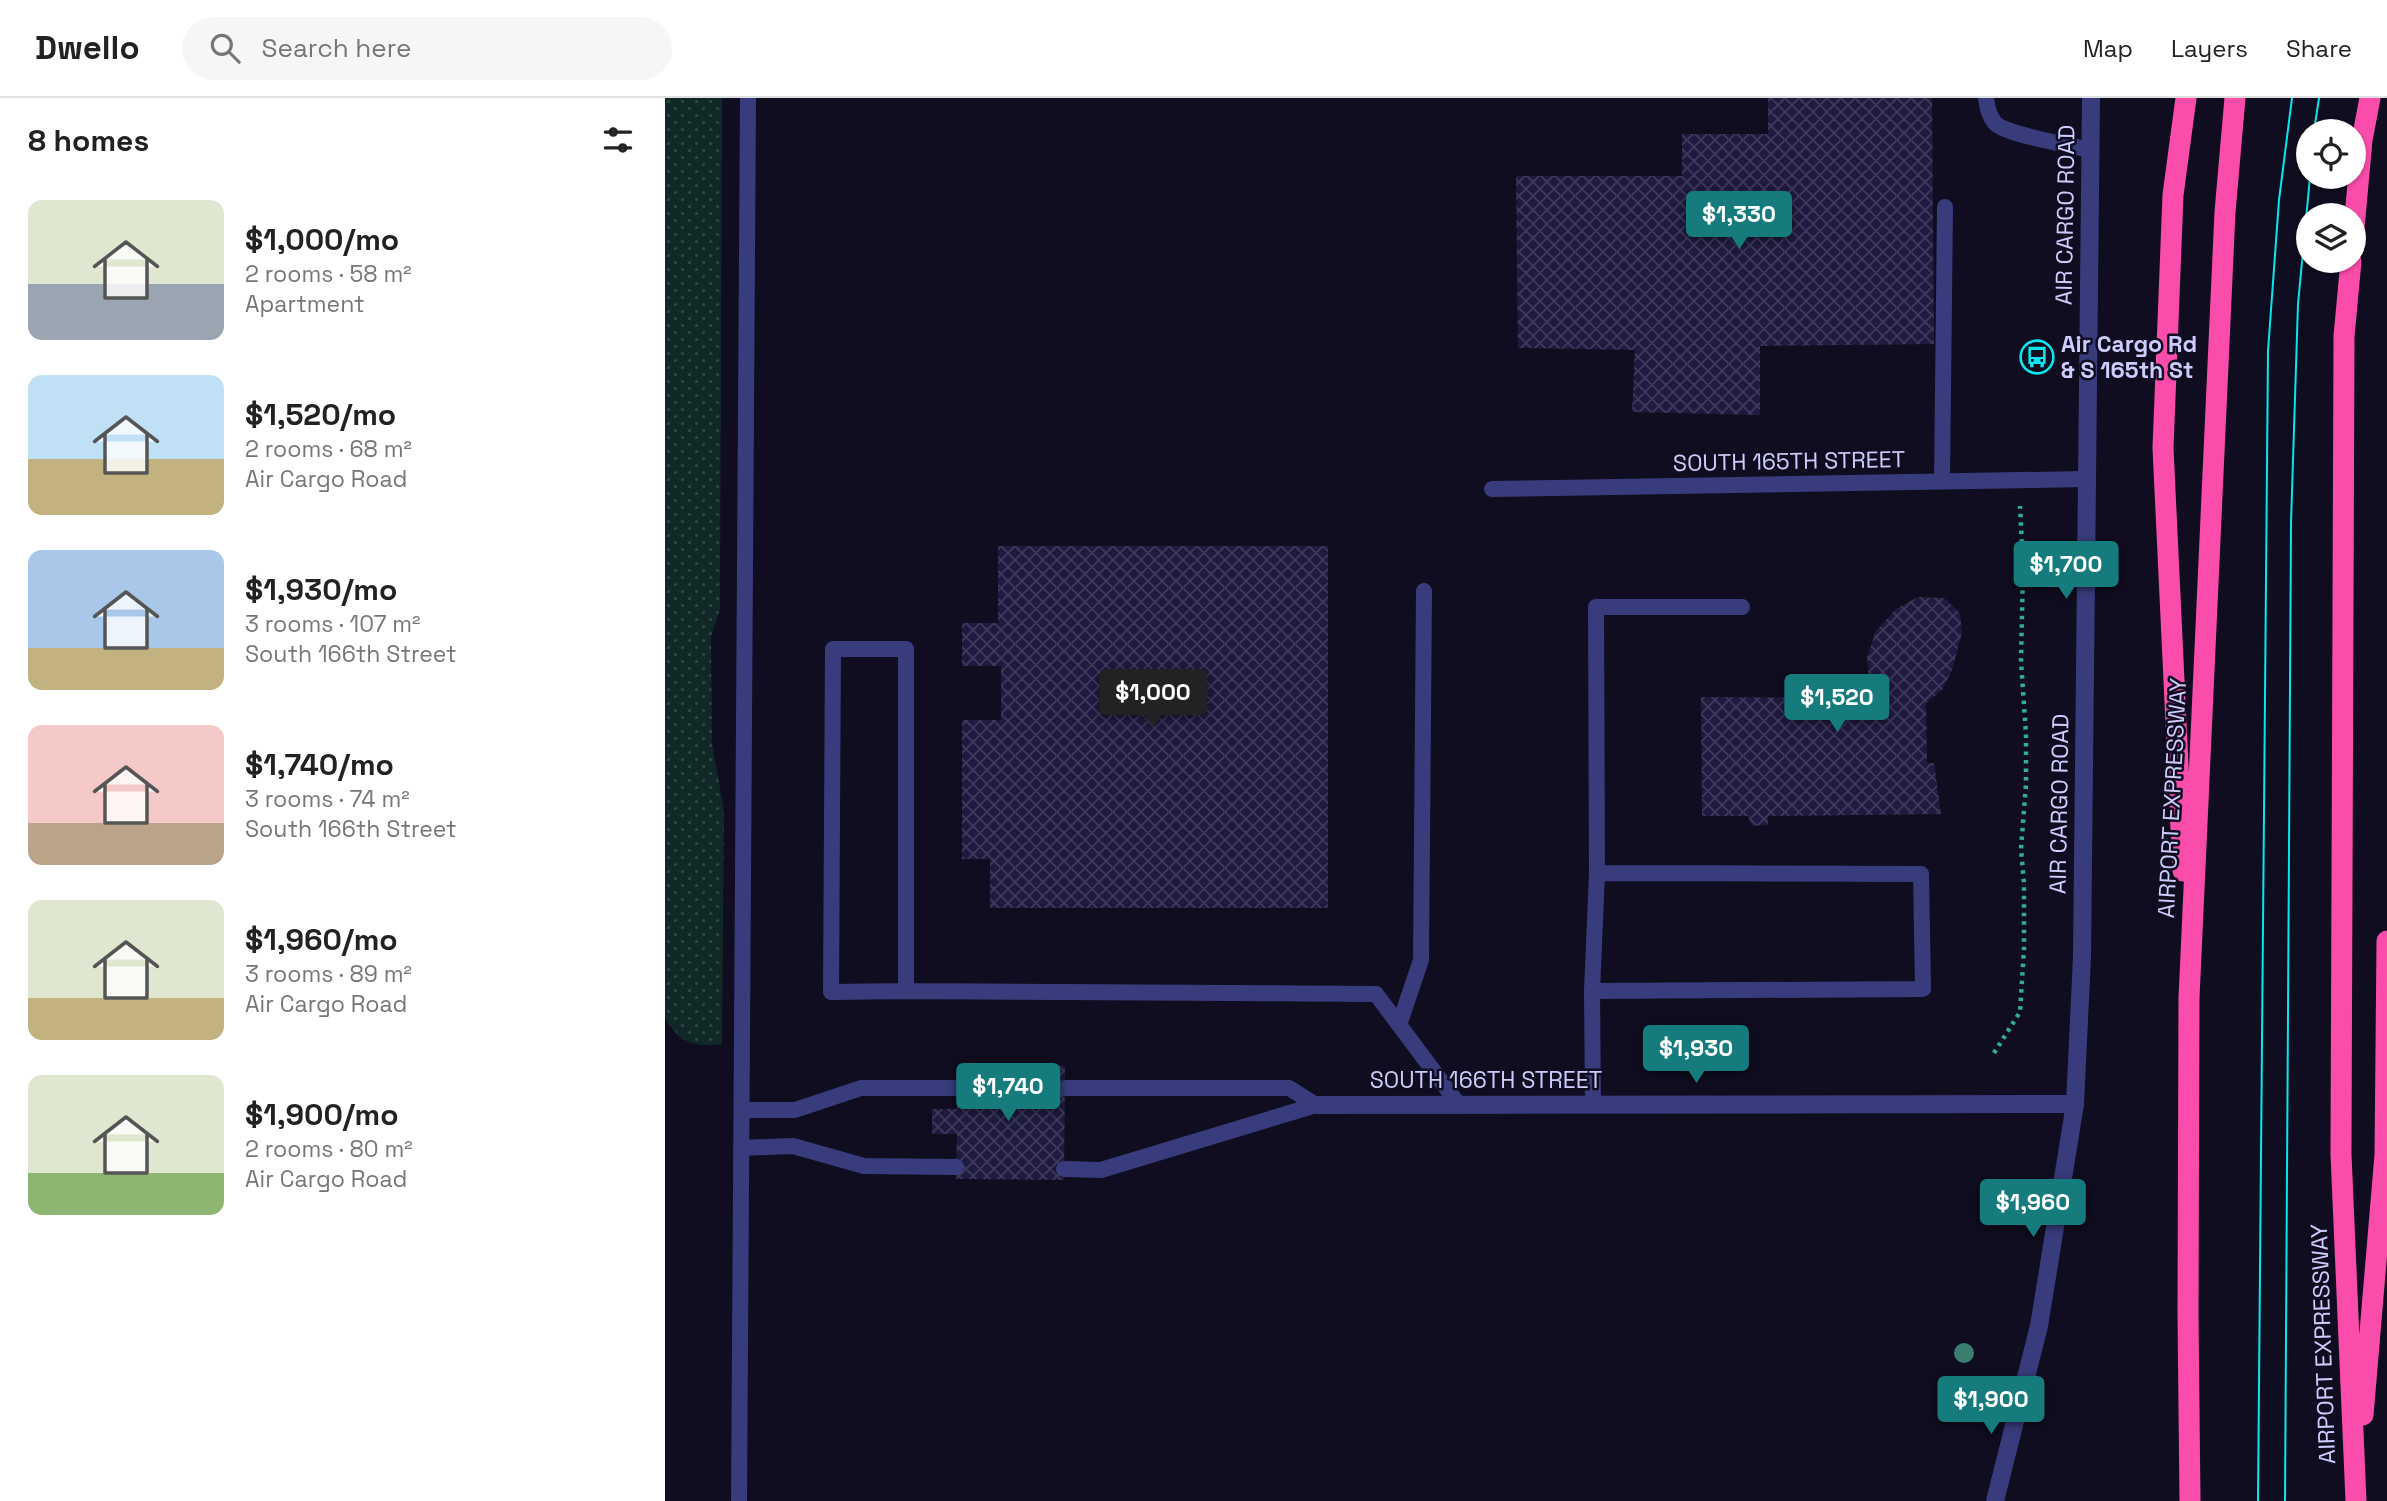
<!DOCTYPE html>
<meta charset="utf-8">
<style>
body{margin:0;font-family:"Space Grotesk",sans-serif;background:#f6f6f6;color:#222;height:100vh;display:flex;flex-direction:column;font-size:26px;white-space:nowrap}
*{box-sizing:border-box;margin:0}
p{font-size:23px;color:#767676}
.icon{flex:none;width:38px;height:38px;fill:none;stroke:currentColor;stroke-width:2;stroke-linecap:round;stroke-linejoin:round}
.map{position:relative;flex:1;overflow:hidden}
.details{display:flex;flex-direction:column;background:#fff;width:665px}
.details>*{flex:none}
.fabs{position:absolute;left:1631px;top:21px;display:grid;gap:14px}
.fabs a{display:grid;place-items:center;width:70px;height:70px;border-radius:50%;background:#fff;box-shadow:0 2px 5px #0004;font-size:35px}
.price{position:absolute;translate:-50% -60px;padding:0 16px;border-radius:7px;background:#167b7d;color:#fff;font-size:23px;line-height:46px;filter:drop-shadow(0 2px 4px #0008)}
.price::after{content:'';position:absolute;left:50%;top:42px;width:21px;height:16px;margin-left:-10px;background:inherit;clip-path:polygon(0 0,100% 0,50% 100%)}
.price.current{background:#222;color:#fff}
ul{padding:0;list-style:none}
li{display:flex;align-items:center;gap:21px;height:175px;padding:0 28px}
li span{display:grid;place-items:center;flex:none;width:196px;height:140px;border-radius:14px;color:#555}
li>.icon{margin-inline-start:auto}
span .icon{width:84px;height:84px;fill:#fffc;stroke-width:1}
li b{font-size:30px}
h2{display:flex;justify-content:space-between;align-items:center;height:84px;padding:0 28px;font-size:30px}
header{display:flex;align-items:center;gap:42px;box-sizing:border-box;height:98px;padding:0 35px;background:#fff;border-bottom:2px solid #e0e0e0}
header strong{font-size:33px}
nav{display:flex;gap:38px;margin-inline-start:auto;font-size:24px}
.search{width:490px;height:63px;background:#f6f6f6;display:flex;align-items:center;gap:18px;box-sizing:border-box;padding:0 24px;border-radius:38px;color:#767676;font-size:26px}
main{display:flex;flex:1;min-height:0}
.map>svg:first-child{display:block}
.grass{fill:url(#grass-dots)}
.building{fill:url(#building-cross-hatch)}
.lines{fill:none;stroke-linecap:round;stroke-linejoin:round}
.path{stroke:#31ac9c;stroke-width:4.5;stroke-dasharray:3.5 5;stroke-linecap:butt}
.service{stroke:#393c7c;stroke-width:16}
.minor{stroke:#393c7c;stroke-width:18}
.tertiary{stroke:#393c7c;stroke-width:18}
.motorway{stroke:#f94cab;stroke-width:21}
.tram{stroke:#08e7ed;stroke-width:2}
.tree{fill:#397e6f}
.labels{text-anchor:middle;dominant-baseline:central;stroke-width:5;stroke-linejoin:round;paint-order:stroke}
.street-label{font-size:23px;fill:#ceccfd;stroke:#0f0d1f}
.poi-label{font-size:23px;font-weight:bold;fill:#ceccfd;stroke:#0f0d1f;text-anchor:start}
</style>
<header>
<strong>Dwello</strong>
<div class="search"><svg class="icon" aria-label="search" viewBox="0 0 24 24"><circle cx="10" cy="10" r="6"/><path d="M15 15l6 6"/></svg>Search here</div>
<nav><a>Map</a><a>Layers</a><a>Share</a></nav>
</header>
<main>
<section class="details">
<h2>8 homes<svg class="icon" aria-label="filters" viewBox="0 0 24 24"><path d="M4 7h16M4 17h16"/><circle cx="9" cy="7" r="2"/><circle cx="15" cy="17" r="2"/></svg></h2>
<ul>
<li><span style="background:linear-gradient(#dfe7d0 60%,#9aa5b1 0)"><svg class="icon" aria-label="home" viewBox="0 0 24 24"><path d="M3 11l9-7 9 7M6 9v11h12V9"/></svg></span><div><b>$1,000/mo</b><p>2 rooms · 58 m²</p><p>Apartment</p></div></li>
<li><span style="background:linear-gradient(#bfe0f5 60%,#c2b280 0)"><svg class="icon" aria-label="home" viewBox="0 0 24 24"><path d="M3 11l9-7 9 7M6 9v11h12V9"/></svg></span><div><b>$1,520/mo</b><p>2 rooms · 68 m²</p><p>Air Cargo Road</p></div></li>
<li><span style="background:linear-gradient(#a9c7e8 70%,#c2b280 0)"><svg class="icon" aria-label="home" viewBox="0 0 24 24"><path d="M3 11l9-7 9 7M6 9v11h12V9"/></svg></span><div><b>$1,930/mo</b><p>3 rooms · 107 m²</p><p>South 166th Street</p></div></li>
<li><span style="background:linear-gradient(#f6c9c9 70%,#b9a48a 0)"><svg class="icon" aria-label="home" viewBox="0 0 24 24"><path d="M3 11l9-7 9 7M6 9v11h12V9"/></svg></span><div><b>$1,740/mo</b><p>3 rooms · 74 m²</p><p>South 166th Street</p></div></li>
<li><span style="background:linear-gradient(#dfe7d0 70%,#c2b280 0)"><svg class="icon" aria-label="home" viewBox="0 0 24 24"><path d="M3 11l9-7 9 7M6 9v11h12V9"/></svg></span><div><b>$1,960/mo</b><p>3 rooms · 89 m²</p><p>Air Cargo Road</p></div></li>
<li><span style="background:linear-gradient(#dfe7d0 70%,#8fb573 0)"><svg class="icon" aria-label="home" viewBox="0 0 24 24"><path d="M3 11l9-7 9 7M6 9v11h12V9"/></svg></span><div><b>$1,900/mo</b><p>2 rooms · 80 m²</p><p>Air Cargo Road</p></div></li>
</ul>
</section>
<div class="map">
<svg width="1722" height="1403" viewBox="0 0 1722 1403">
<defs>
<pattern id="grass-dots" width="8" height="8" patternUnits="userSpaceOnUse" patternTransform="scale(1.75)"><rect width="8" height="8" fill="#102826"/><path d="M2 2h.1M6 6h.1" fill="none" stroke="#324646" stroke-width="1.8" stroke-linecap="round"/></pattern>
<pattern id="building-cross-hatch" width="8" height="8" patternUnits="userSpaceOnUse" patternTransform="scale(1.75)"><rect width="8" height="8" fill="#1f1a3f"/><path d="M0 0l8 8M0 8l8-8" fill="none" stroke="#3e3a5c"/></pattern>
</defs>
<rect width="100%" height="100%" fill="#0f0d1f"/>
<path class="grass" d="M0 0H57L55 511 46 538 47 645 59 713 57 946C27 949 17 946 0 921Z"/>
<path class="building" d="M1103 0H1267L1269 246 1095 248V317L967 314 970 252 853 250 851 78H1017V36H1103Z
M333 448H663V810H325V761H297V622H336V568H297V525H333Z
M1253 499 1279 500 1295 515 1297 535 1287 572 1277 592 1261 605 1262 665H1269L1276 716 1103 718V727L1087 728 1083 718H1037L1036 599 1217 600 1204 583 1202 559 1211 533 1231 511Z
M293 967 400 968 399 1082 291 1081 292 1036H267V1011H292Z"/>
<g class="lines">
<path class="path" d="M1329 955 1355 914 1359 851V786L1356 751 1361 686V636L1356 564 1358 469 1355 408"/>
<path class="service" d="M1321 0C1322 9 1324 18 1330 25 1341 37 1406 47 1425 52
M1277 383 1280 109
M827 391 1421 381
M168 551H241V893L166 894Z
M241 893 711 896 794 1007
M927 893 1258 891 1256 776 932 775
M734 927 756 862 759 493
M400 990H624L651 1007
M928 1007 927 893 932 775 931 509H1077
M77 1012H130L196 990H293
M76 1050 128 1048 199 1068 291 1069
M399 1071 436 1072 651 1007
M74 1403 83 0"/>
<path class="minor" d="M651 1007 1410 1006"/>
<path class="tertiary" d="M1330 1403 1374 1228 1410 1006 1417 859 1426 0"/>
<path class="motorway" d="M1689 130 1697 42 1705 0
M1686 163 1679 238 1676 1056 1691 1403
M1518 773 1498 350 1508 97 1521 0
M1698 1317 1720 1057 1722 843
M1525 1403 1523 1216 1524 900 1560 114 1570 0"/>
<path class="tram" d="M1649 33 1654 0
M1593 1403 1603 253 1614 102 1627 0
M1620 1403 1626 425 1633 206 1645 79"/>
</g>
<circle class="tree" cx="1299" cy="1255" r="10"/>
<defs>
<symbol id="bus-ring" viewBox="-11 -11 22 22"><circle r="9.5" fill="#0f0d1f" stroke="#08e7ed" stroke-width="1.5"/><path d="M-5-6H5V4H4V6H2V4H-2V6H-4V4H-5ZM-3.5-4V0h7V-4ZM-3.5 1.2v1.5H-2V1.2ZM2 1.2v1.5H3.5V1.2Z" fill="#08e7ed"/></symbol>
</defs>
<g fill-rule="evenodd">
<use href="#bus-ring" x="1353" y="240" width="38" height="38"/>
</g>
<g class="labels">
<g class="street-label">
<text transform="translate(1400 117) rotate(-89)">AIR CARGO ROAD</text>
<text transform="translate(1124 363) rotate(-1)">SOUTH 165TH STREET</text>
<text transform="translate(1507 700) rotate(-87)">AIRPORT EXPRESSWAY</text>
<text transform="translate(1394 706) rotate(-89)">AIR CARGO ROAD</text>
<text x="821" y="982">SOUTH 166TH STREET</text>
<text transform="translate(1658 1246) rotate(-92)">AIRPORT EXPRESSWAY</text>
</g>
<g class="poi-label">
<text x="1396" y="246">Air Cargo Rd<tspan x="1396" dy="26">&amp; S 165th St</tspan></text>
</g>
</g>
</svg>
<div class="fabs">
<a><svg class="icon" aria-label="locate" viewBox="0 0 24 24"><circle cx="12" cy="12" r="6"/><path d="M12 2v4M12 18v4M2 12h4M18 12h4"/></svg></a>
<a><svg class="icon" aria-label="layers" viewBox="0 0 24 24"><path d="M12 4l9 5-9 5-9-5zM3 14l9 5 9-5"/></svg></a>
</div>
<b class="price" style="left:1074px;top:153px">$1,330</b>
<b class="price" style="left:1401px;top:503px">$1,700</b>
<b class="price current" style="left:488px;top:631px">$1,000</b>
<b class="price" style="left:1172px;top:636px">$1,520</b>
<b class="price" style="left:1031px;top:987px">$1,930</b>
<b class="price" style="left:343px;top:1025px">$1,740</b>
<b class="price" style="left:1368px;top:1141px">$1,960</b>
<b class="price" style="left:1326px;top:1338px">$1,900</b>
</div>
</main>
